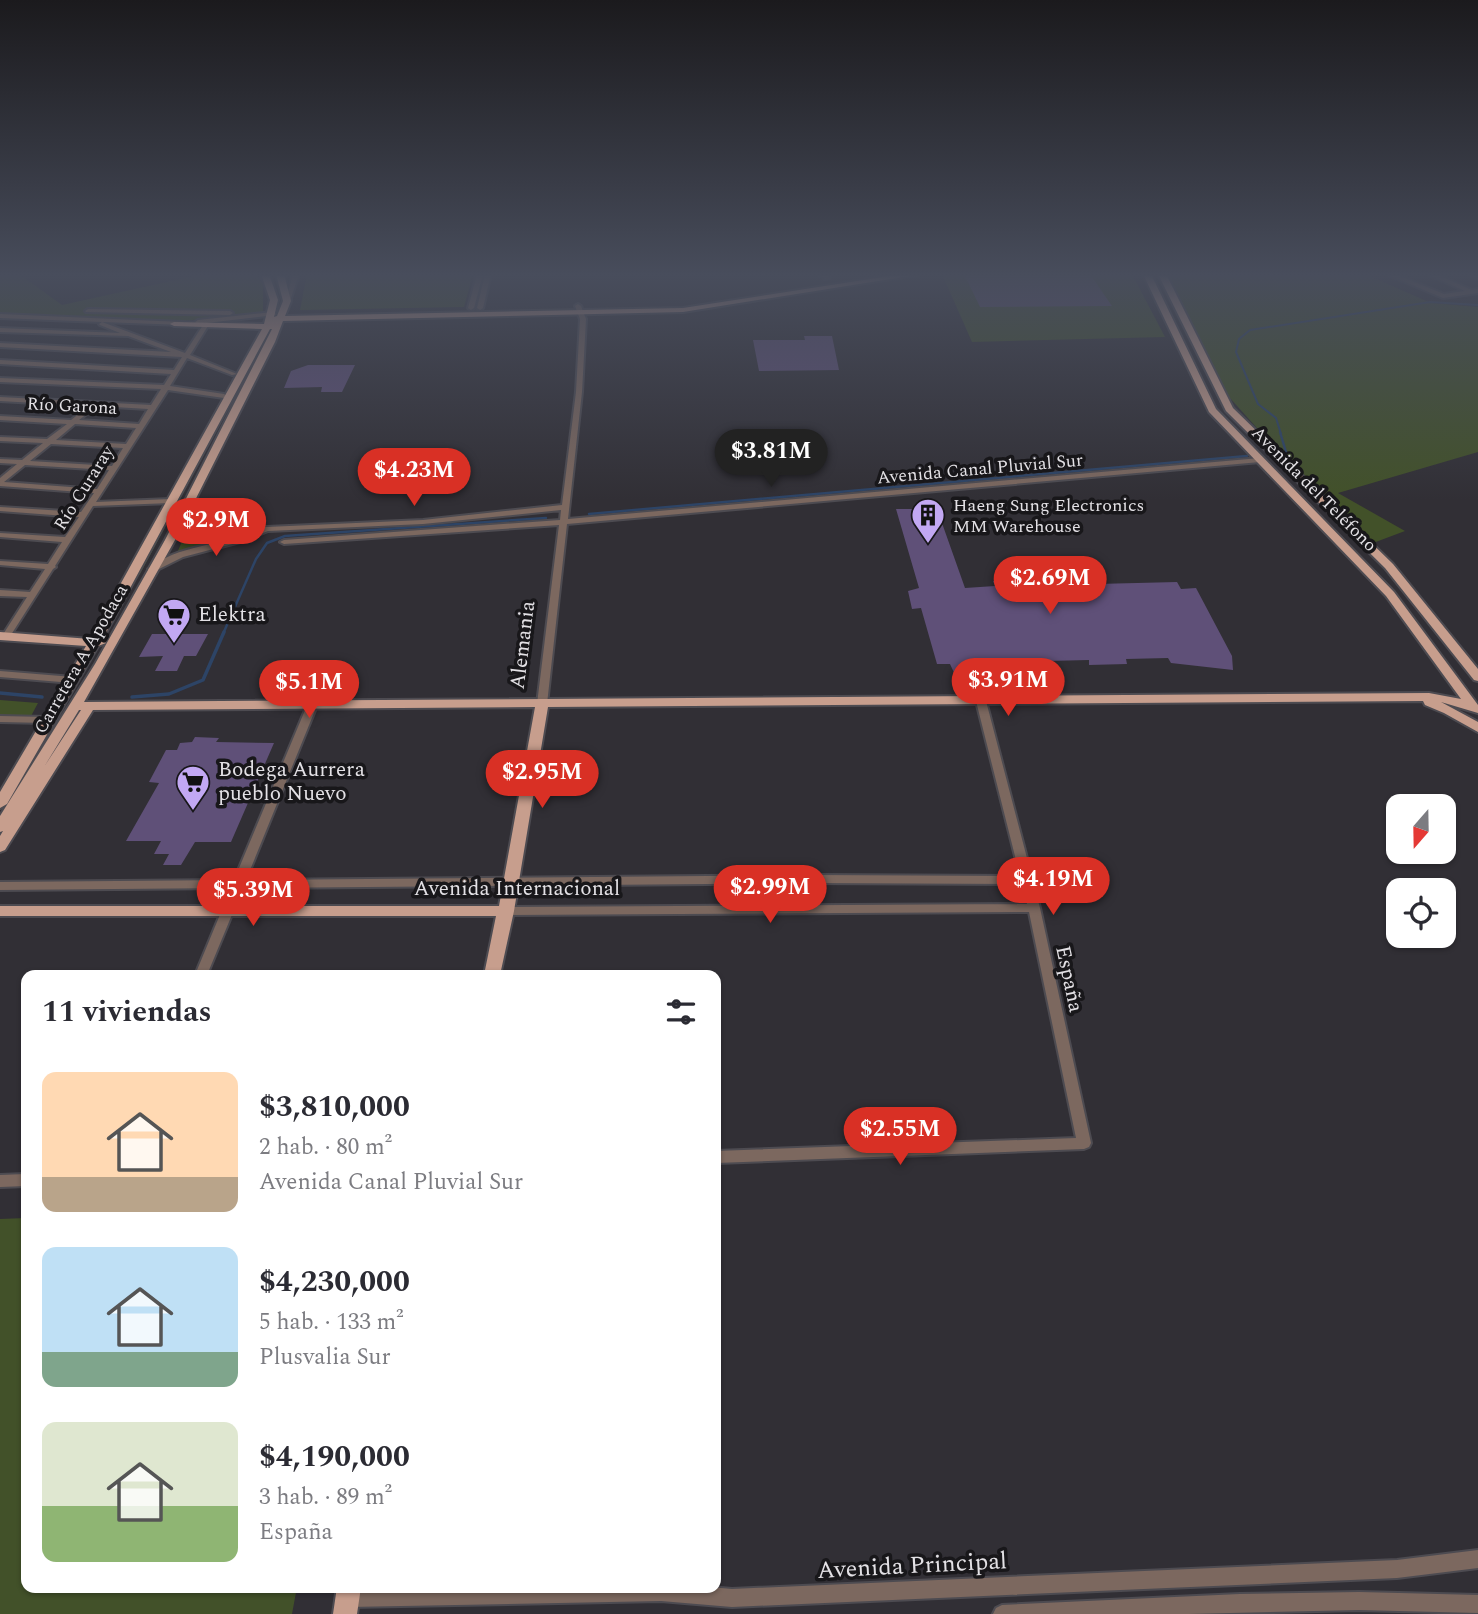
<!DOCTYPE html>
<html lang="es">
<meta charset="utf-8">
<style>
body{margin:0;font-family:Spectral,serif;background:#f7f7f7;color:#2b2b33;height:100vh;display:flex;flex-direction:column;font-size:26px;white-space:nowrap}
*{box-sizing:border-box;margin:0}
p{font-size:23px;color:#7c7c81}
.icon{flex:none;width:38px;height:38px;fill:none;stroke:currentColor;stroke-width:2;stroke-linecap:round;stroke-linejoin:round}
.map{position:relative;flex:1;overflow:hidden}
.sheet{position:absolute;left:21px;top:970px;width:700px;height:623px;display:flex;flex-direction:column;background:#fff;border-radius:14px;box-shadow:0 2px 5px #0004}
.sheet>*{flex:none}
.needle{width:46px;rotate:200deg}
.controls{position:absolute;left:1386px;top:794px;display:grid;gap:14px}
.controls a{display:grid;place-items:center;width:70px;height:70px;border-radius:14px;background:#fff;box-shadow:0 2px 5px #0004;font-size:35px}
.price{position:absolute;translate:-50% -60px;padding:0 16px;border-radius:24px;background:#d93025;color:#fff;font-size:23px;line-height:46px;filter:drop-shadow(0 2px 4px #0008)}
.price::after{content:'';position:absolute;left:50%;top:42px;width:21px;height:16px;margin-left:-10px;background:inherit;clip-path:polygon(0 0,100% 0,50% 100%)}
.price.on{background:#222;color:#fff}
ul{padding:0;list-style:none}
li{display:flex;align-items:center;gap:21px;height:175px;padding:0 21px}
li span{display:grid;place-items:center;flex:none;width:196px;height:140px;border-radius:14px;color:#555}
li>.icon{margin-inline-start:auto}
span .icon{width:84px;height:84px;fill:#fffc;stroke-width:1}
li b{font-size:30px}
h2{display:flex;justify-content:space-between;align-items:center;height:84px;padding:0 21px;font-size:30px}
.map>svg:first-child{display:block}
.green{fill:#425129}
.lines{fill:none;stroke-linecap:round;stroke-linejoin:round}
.stream-far2{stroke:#2d4466;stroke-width:2}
.stream-far1{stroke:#2d4466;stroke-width:2.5}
.stream{stroke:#2d4466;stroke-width:3.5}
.building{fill:#5f5078}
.minor-casing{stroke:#4d4b51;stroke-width:4}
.major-casing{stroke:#4d4b51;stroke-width:4}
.minor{fill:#7c685f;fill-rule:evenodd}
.major{fill:#c79e8d;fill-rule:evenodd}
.labels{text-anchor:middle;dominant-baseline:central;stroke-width:7;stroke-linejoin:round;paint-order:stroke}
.far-street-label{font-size:18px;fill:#e3e1e5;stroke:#18171a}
.far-poi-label{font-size:18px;fill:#e3e1e5;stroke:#18171a;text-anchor:start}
.poi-label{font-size:21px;fill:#e3e1e5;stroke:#18171a;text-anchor:start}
.street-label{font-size:21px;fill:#e3e1e5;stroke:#18171a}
.near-street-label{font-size:24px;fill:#e3e1e5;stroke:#18171a}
</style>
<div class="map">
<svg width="1478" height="1614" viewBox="0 0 1478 1614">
<rect width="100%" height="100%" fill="#312f35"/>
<path class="green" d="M0 274H19L62 305 203 274H256L263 285V314L171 322 0 315Z
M307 274H473L464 307 300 310Z
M942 274H1132L1165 337 972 342Z
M1166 274H1365L1431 303 1478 307V452L1338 493 1405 531 1373 543 1275 448 1229 397Z
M271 329 140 574 130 586Z
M190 523 216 531 220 536 214 541 177 553Z
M0 700 38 703 30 718 0 717Z
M26 1218V1587H297L292 1614H0V1219Z"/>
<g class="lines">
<path class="stream-far2" d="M1281 434 1276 418 1258 404 1236 352 1239 339 1250 330 1430 302 1478 305"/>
<path class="stream-far1" d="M1280 432 1286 452
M589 514 1247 456
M223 634 256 559 267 543 285 536 546 518"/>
<path class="stream" d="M0 693 42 697
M132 697 169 694 203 680 224 632"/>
</g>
<path class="building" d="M964 274H1090L1112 306 980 307Z
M804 336H832L839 370 759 371 753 340H805Z
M308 365H355L342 392H321L322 387 284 388 291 371Z
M896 509H937L965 588 995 586 993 581 1055 580 1056 585 1177 582 1181 589 1196 588 1232 656 1233 670 1171 663 1168 658 1126 659 1127 664 1089 665V660L1005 662 1010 673H1003L1005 678 957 679 950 664H937L921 608 912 609 908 591 919 588Z
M152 634H208L196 656H184L177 671H155L163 656 139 657Z
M195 737 219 738 216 742 274 743 231 842H195L181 865H163L169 854H154L161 841H126L159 783 149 782 166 750H177L180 743 192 742Z"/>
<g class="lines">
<defs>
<path id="minor" d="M293 274H299L290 301 285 302Z
M477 274H483L474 308 471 310 468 308Z
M485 274H491L483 308 480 310 477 308Z
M818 274H825L830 278 825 279Z
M1386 274H1395L1444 294 1465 291 1427 274H1436L1472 290 1478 289V293L1443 298Z
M1469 274 1478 275V279L1470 275Z
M578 304 581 306 586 319 582 392 568 519 1260 458 1264 460 1260 462 567 524 547 704 542 707 537 704 559 525 284 544 280 542 284 540 560 520 561 510 423 524 268 531 240 542 183 557 155 571H149L148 569C178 544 222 546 257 531L206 527 181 514V510H184L208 523 267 527 423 520 562 505 576 392 580 319 575 306Z
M88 309 230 311 233 313 230 315 86 312 85 311Z
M273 312 276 314 275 315 198 324 195 322 198 320Z
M0 314 182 322 184 323V325L102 322 185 353 203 325H207L208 326 190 355 237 374 232 375 187 358 170 386 224 394 227 396 224 398 168 390 96 502 171 499 175 501 171 503 93 506 55 566 56 567 53 569 9 638 6 639 2 636 27 597 0 596V590L30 592 45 569 0 565V561L48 564 62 542 0 537V533L65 537 79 517 0 511V507L81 512 94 493 0 486V478L17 464 0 463V459L22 460 43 443 0 441V437L47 439 67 424 0 420V416L71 420 89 406 0 401V397L151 405 161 389 0 382V378L164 385 171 374 0 364V360L174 370 182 357 0 347V343L171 352 128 336 0 332V328L120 333 100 325 99 324 102 322 0 318ZM97 406 148 409 139 424 79 420ZM75 424 136 428 126 444 56 440ZM51 444 123 448 112 466 30 461ZM25 465 109 470 97 489 4 482Z
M0 671 73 677 78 680 73 683 0 677Z
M981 698 986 701 1040 908 1091 1143 1089 1147 1084 1149 716 1163V1151L1076 1138 1029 912 506 915 502 914 500 911 502 908 506 907 1027 904 1022 884 809 883 243 888 207 975H195L231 888 0 890V882L234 880 308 703 313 700 318 703 246 880 809 875 1020 876 976 701Z
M0 716 47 717 52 720 47 723 0 722Z
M26 1174V1186L0 1187V1175Z
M1478 1550V1568L1397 1578 732 1607 661 1601 348 1607 342 1604 339 1598 342 1592 348 1589 443 1587H710L732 1589 1397 1560Z
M1359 1592 1478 1595V1613L1359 1610 1189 1614H993L996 1608 1002 1605 1240 1594Z"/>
<path id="major" d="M261 274H269L278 300 274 317 277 316 283 301 276 274H284L291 301 285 316 683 308 902 274H922L683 312 283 321 275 342 175 540 84 702 1429 693 1461 699 1386 596 1209 412 1143 274H1151L1216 409 1394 592 1478 705V713L1441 702 1478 722V732L1444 713 1425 705 1423 701 548 707 514 911 500 975H484L496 916H0V906H499L535 707 93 710 5 850 0 852V836L3 831 0 832V816L95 664 165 540 272 329H270L102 640 106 643 98 646 7 804 0 808V792L86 646 0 640V632L90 639 262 329 174 326 170 324 174 322 264 324 270 300ZM79 710H81L44 767Z
M1158 274H1166L1233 408 1393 564 1478 669V681L1474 680 1385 568 1226 411Z
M337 1587H361L357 1614H333Z"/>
</defs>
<use href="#minor" class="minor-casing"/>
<use href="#major" class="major-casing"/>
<use href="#minor" class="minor"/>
<use href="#major" class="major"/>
</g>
<linearGradient id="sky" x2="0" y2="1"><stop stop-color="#1b1a1d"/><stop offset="0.55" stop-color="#484d5c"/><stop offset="1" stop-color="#484d5c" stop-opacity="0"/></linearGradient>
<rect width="1478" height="500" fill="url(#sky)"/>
<defs>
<symbol id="building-pin" viewBox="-11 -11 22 30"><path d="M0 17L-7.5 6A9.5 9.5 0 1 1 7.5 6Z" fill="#c2a8f3" stroke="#18171a"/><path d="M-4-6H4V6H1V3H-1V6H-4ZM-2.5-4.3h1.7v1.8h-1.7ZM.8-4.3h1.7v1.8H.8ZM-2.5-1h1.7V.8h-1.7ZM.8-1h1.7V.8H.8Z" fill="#111"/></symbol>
<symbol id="supermarket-pin" viewBox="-11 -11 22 30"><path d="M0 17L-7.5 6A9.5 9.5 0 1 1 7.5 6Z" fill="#c2a8f3" stroke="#18171a"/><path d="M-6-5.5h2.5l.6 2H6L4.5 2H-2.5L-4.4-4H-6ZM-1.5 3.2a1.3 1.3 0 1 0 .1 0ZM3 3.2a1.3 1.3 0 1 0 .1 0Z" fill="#111"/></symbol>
</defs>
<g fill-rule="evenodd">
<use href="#building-pin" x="909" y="496" width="38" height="52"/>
<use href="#supermarket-pin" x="155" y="596" width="38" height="52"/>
<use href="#supermarket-pin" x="174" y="763" width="38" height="52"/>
</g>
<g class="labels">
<g class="far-street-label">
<text transform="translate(72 406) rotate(3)">Río Garona</text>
<text transform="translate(980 469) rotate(-5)">Avenida Canal Pluvial Sur</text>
<text transform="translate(84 488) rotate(-58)">Río Curaray</text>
<text transform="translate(1314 489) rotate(45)">Avenida del Teléfono</text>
<text transform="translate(81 659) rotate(-60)">Carretera A Apodaca</text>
</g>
<g class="far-poi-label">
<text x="953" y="505">Haeng Sung Electronics<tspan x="953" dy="21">MM Warehouse</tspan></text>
</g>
<g class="poi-label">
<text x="198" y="615">Elektra</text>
<text x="218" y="770">Bodega Aurrera<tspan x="218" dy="24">pueblo Nuevo</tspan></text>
</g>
<g class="street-label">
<text transform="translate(523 645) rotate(-83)">Alemania</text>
<text x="517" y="889">Avenida Internacional</text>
<text transform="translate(1069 979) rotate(78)">España</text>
</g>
<g class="near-street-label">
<text transform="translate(912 1566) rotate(-3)">Avenida Principal</text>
</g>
</g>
</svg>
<div class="controls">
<a><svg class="needle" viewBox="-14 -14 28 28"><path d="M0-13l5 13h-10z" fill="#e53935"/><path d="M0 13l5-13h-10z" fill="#7c7c81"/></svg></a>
<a><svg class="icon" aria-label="locate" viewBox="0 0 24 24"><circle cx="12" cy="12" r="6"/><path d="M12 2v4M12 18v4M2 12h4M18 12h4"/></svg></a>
</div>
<b class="price on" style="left:771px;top:489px">$3.81M</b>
<b class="price" style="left:414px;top:508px">$4.23M</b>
<b class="price" style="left:216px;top:558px">$2.9M</b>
<b class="price" style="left:1050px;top:616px">$2.69M</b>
<b class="price" style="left:1008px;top:718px">$3.91M</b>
<b class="price" style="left:309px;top:720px">$5.1M</b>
<b class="price" style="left:542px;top:810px">$2.95M</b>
<b class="price" style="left:1053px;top:917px">$4.19M</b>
<b class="price" style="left:770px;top:925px">$2.99M</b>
<b class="price" style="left:253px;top:928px">$5.39M</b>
<b class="price" style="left:900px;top:1167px">$2.55M</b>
<section class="sheet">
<h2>11 viviendas<svg class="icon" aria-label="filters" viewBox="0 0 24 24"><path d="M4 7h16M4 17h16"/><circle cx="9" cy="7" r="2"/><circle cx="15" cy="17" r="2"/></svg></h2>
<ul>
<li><span style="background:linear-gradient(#ffd9b3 75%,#b9a48a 0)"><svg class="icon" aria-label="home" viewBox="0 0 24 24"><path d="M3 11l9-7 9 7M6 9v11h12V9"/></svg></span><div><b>$3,810,000</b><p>2 hab. · 80 m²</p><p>Avenida Canal Pluvial Sur</p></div></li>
<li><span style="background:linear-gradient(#bfe0f5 75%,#7fa58c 0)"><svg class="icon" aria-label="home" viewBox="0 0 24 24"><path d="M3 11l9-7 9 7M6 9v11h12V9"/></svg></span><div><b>$4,230,000</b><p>5 hab. · 133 m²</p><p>Plusvalia Sur</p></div></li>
<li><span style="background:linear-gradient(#dfe7d0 60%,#8fb573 0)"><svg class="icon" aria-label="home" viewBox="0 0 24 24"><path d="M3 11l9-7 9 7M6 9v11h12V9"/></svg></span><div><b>$4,190,000</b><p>3 hab. · 89 m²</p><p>España</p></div></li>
</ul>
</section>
</div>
